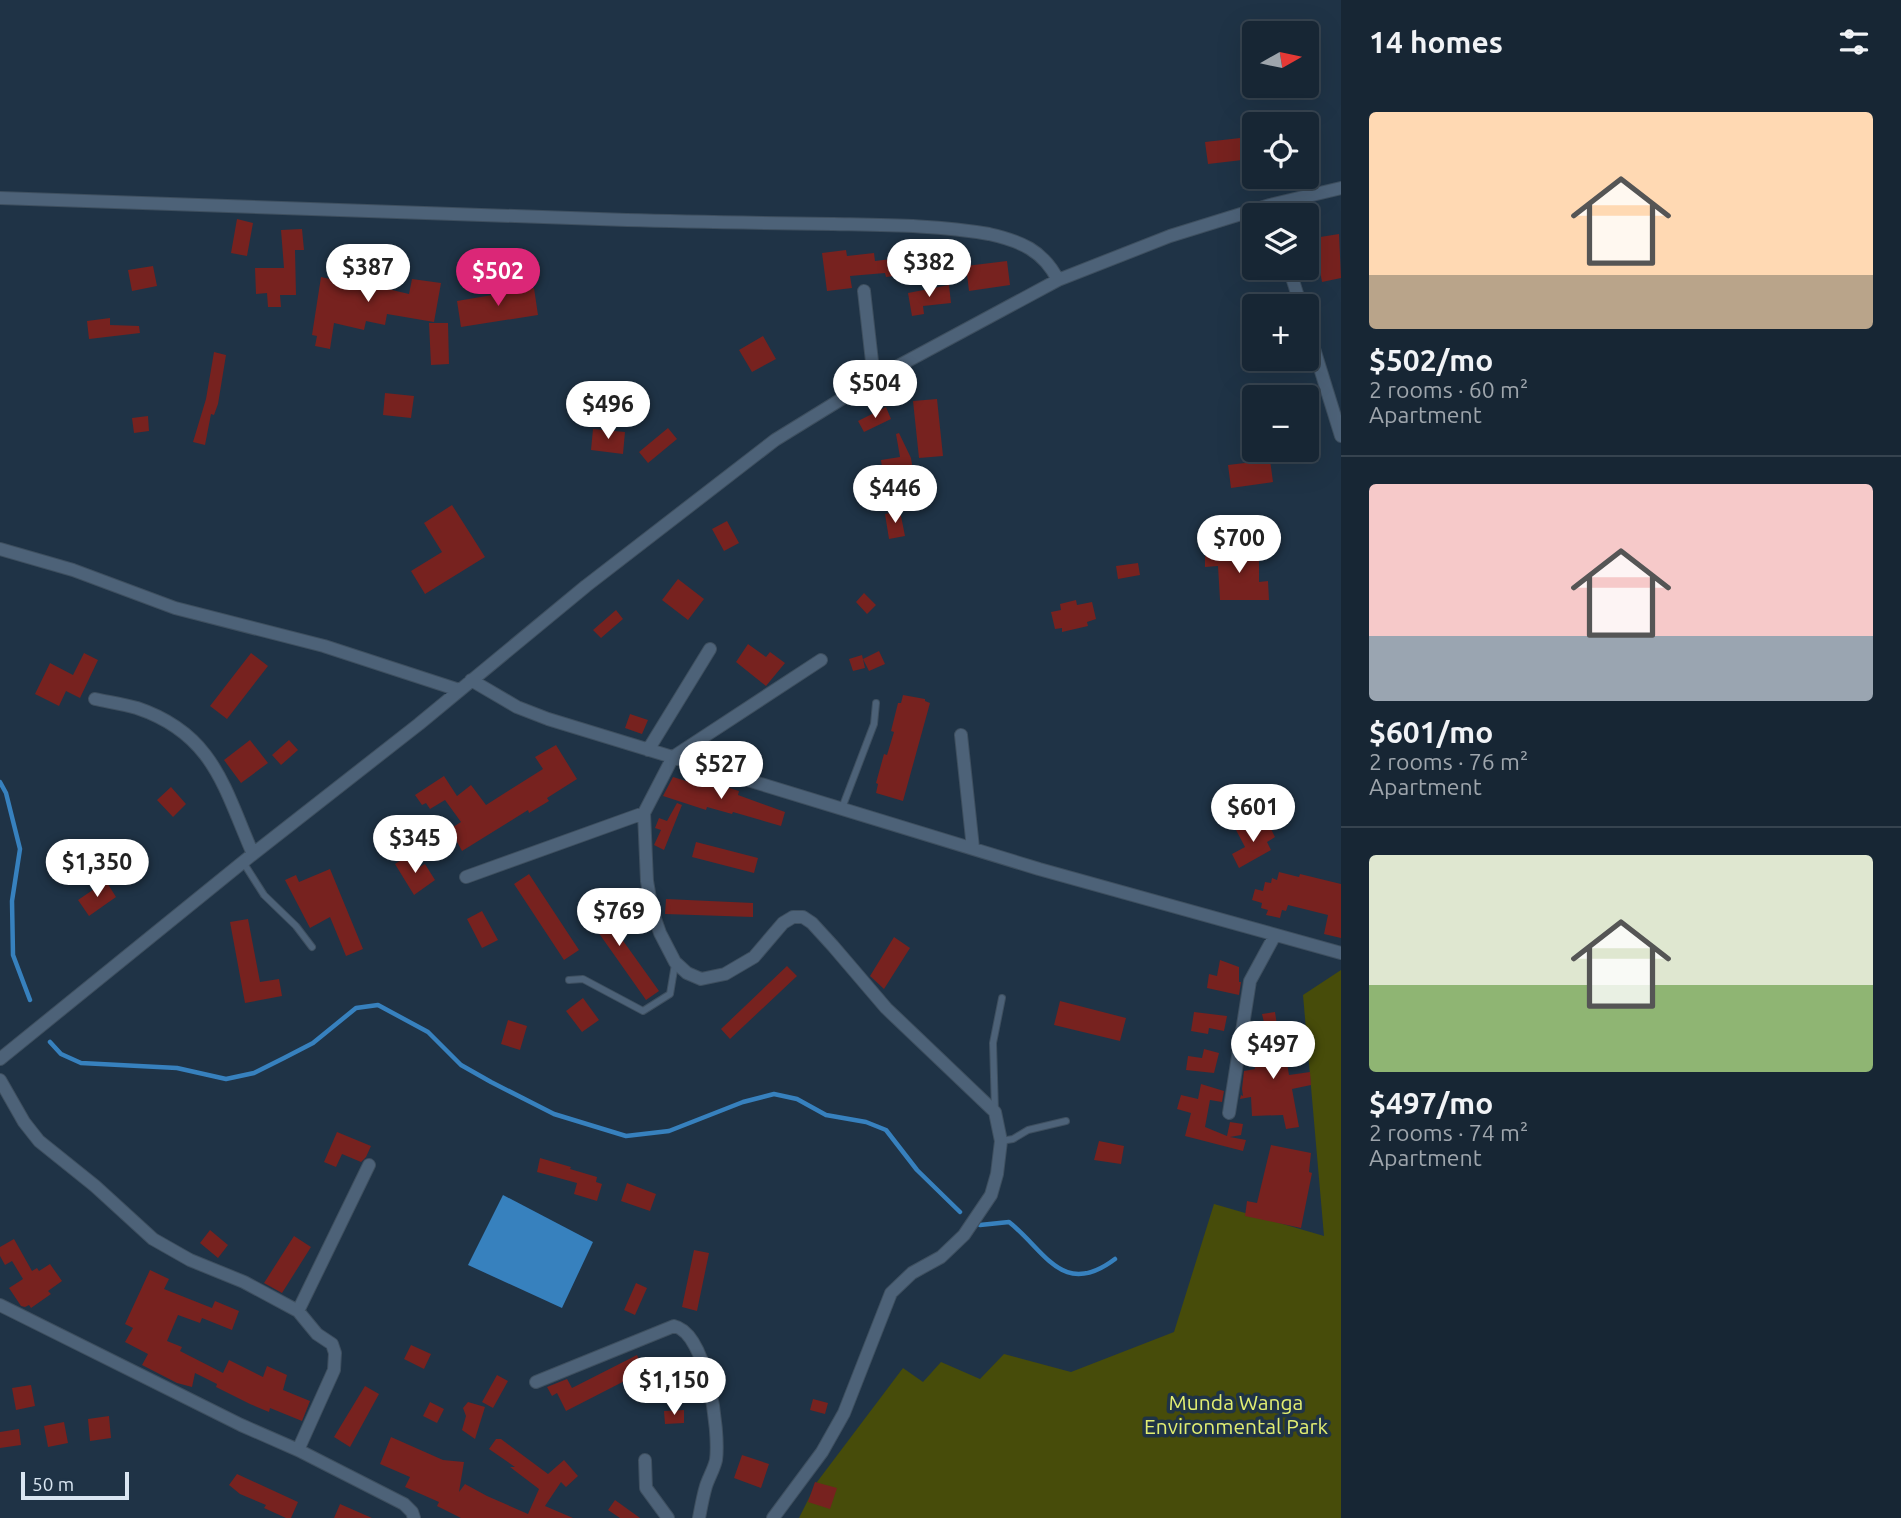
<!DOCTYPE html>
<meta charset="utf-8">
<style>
body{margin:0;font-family:Ubuntu,sans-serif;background:#202e3c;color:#f1f3f6;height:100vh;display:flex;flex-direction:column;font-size:26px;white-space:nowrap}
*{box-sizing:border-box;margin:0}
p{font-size:23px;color:#9ea5ac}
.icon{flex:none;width:38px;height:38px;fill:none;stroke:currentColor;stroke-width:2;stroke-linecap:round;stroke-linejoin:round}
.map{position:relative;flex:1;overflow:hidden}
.details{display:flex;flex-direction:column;background:#172634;width:560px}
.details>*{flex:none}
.needle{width:46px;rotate:81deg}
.controls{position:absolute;left:1242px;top:21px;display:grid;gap:14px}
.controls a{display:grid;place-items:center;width:77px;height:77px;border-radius:7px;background:#172634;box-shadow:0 7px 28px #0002,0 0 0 2px #36434f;font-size:35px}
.scale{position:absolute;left:21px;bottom:18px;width:108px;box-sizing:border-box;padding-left:7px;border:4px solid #d9e6f2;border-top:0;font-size:19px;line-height:24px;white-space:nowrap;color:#d9e6f2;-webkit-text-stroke:5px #1f3346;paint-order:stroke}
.price{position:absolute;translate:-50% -60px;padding:0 16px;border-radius:24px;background:#fff;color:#222;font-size:23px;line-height:46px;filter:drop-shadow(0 2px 4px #0008)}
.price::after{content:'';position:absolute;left:50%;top:42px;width:21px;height:16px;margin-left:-10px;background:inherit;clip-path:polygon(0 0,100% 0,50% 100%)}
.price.current{background:#db2777;color:#fff}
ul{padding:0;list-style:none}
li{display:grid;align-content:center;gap:14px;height:371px;padding:0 28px}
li+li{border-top:2px solid #36434f}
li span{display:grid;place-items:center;height:217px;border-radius:7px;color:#555}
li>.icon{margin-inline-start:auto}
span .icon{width:126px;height:126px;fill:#fffc;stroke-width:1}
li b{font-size:30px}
h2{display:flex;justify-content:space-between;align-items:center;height:84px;padding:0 28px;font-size:30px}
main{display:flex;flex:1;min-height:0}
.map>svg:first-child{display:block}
.green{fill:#474c0a}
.water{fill:#3781be}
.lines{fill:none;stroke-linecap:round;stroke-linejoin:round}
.stream{stroke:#3781be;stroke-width:4.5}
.building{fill:#77221f}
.service-casing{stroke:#3e4f5f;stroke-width:8}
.minor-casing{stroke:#3e4f5f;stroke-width:14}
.service{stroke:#4d6278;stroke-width:6}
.minor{stroke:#4d6278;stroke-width:12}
.labels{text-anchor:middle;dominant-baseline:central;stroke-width:7;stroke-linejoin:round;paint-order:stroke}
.park-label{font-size:21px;fill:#e2ee72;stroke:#1f3346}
</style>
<main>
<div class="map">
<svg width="1341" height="1518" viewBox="0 0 1341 1518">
<rect width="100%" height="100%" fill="#1f3346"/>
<path class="green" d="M1341 970V1518H799L817 1482 903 1368 923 1382 941 1362 980 1379 1004 1354 1071 1372 1174 1332 1214 1204 1324 1236 1303 995Z"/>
<path class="water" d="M503 1195 593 1242 562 1308 468 1265Z"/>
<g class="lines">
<path class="stream" d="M0 782 6 793 20 849 12 901 13 955 30 1000
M50 1042 61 1054 81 1063 177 1068 226 1079 254 1073 284 1058 313 1043 356 1008 378 1005 428 1032 461 1065 491 1082 554 1114 626 1136 669 1131 743 1102 774 1094 797 1099 826 1115 866 1122 886 1130 917 1170 960 1212
M980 1225 1009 1222C1045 1250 1062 1299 1115 1259"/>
</g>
<path class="building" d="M1249 137 1251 159 1208 164 1205 142Z
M237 219 253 223 247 256 231 253Z
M302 229 304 250H295L296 295H280L281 307H268L267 293 256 294 255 268H284L281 230Z
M1339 234 1341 278 1322 282 1314 238Z
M846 250 847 256 874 253 875 261 908 257 911 274 886 277 885 273 850 276 852 288 827 291 822 253Z
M1007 261 1010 285 969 291 966 266Z
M153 266 157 286 132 291 128 270Z
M331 269 351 272 350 280 409 294 412 279 441 283 434 322 387 314 385 325 366 321 364 330 334 323 330 349 315 346 317 336 312 335 321 277 330 279Z
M949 285 951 303 923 306 924 314 912 316 908 293Z
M534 288 538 315 461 327 457 301Z
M110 318V325L139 326 140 333 89 339 87 321Z
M429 323H448L449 364 431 365Z
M763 336 776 359 752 372 739 350Z
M214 352 226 355 218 404 214 415 211 414 205 445 193 442 206 399Z
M385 393 414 396 411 418 383 415Z
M937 399 943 456 919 458 913 401Z
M886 407 891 419 864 432 858 421Z
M148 416 149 431 134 433 132 418Z
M668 428 677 439 648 463 639 452Z
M593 429 625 432 623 454 591 450Z
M899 433 911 458 915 483 904 484 906 491 891 493 888 474 883 475 881 460 900 457 896 434Z
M1270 460 1273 482 1231 488 1228 465Z
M452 505 485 557 425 594 411 571 442 552 424 523Z
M900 511 905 536 889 539 885 514Z
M727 521 739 543 724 551 712 529Z
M1259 551V582L1268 581 1269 600H1220L1218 566 1205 567V552Z
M1138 563 1140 575 1118 579 1116 566Z
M678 579 704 599 688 620 662 600Z
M864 593 876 605 867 614 856 602Z
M1076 600 1077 605 1092 602 1096 619 1087 622 1088 626 1062 632V628L1055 629 1051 612 1061 610 1060 604Z
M616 610 623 619 601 638 593 630Z
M748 644 766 657 770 652 785 663 766 686 736 662Z
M879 651 885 664 869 671 863 659Z
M84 653 98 660 80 698 66 691 59 706 35 694 50 663 73 675Z
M251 653 268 666 227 719 210 706Z
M862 655 865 668 853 671 849 659Z
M903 695 925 699V701L930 703 903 801 876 793 878 784 876 783 884 754 887 755 894 732 891 731 898 703H901Z
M630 714 648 720 642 734 625 728Z
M250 740 268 763 241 783 224 760Z
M289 740 298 750 281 765 272 755Z
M556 745 577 779 547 798 549 801 529 813 528 810 462 851 450 829 461 822 445 800 430 809 426 803 422 805 415 795 444 776 457 796 471 785 486 805 543 769 535 757Z
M673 777 696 784 697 782 716 788 717 784 739 791 738 795 785 812 781 826 733 812 732 814 707 807 706 810 663 796Z
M171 787 186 804 173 817 157 800Z
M677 803 682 805 664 850 654 845 661 830 655 828 659 818 667 821Z
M1268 823 1275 837 1267 842 1271 850 1239 868 1232 854 1245 847 1236 830 1247 824 1252 832Z
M696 842 758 858 754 873 692 857Z
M409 855 418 868 425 864 435 880 414 895 395 864Z
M330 869 363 949 346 956 330 917 310 928 285 880 296 875 299 882Z
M1279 872 1299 877 1300 874 1341 884V938L1324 934 1328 915 1288 905 1286 911 1282 910 1280 918 1266 915 1268 910 1261 908 1262 903 1252 900 1255 889 1263 891 1265 882 1271 883 1272 878 1277 880Z
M529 874 579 950 564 960 514 884Z
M106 881 116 897 89 916 78 900Z
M591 896 659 991 646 1000 579 905Z
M666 899 753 903V917L665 914Z
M482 911 498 940 482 948 467 919Z
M248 919 260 982 279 979 282 996 245 1003 230 922Z
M894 937 910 948 884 989 870 976Z
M1220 960 1239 967V982H1241L1239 995 1207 988 1209 974 1217 976Z
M787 966 797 976 730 1039 721 1029Z
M583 998 599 1020 582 1032 566 1011Z
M1060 1001 1126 1018 1120 1041 1054 1025Z
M1194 1012 1227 1016 1224 1031 1209 1028 1208 1034 1191 1031Z
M1275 1012 1283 1064 1287 1063 1289 1075 1310 1072 1311 1085 1292 1089 1299 1127 1286 1129 1283 1115 1252 1116 1251 1097 1240 1099 1241 1095 1243 1096 1242 1089 1244 1071 1255 1069 1254 1061 1272 1056 1262 1014Z
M508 1020 527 1026 520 1050 501 1044Z
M1204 1049 1219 1053 1214 1073 1186 1070 1188 1056 1202 1058Z
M1201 1084 1224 1091 1222 1102 1210 1100 1205 1127 1227 1136 1230 1122 1243 1124 1241 1135 1230 1137 1246 1140 1243 1151 1185 1136 1191 1113 1177 1109 1181 1095 1198 1099Z
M337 1132 371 1146 366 1157 361 1162 342 1154 336 1167 324 1162Z
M1099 1141 1124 1146 1121 1164 1094 1160Z
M1271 1145 1311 1153 1309 1172 1312 1173 1301 1228 1245 1216 1247 1201 1257 1203Z
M540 1158 571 1167 570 1169 597 1177 596 1182 602 1184 597 1201 574 1194 577 1183 537 1172Z
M627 1183 656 1194 650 1211 621 1201Z
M210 1230 228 1245 218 1258 200 1243Z
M294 1236 311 1247 282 1293 264 1283Z
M14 1239 32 1271 37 1268 39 1271 50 1264 62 1281 48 1291 51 1294 31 1308 29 1305 25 1307 21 1306 9 1288 23 1279 12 1261 5 1265 0 1256V1247Z
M694 1250 709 1253 697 1311 682 1307Z
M150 1270 169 1279 164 1289 212 1308 215 1301 239 1311 232 1330 202 1318 200 1323 178 1315 167 1341 182 1347 180 1351 223 1373 229 1360 263 1377 267 1366 287 1375 283 1390 310 1401 302 1421 270 1408 269 1412 250 1404 216 1387 217 1384 195 1373 192 1387 177 1383 142 1365 148 1354 125 1342 133 1328 125 1324Z
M636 1283 647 1288 635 1315 624 1310Z
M411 1345 431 1354 424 1369 404 1359Z
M637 1355 644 1371 566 1411 557 1393 552 1396 547 1387 567 1379 572 1388Z
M497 1375 508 1381 493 1408 482 1402Z
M31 1385 35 1406 16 1410 12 1388Z
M365 1386 379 1394 350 1447 334 1437Z
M813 1399 828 1403 825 1414 810 1410Z
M430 1402 444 1409 437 1423 423 1416Z
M468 1402 485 1407 475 1439 462 1430 466 1416 463 1408Z
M684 1410V1423L665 1424 664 1411Z
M109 1416 111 1438 90 1441 88 1419Z
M64 1422 68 1443 48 1447 44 1426Z
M19 1429 21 1445 0 1448V1432Z
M391 1437 443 1460 464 1462 459 1492 465 1484 487 1496 528 1514 539 1489 510 1467H515L489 1449 496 1439H501L548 1474 564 1460 578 1476 566 1487 561 1482 545 1506 573 1518H461L437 1506 439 1502 405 1487 410 1477 380 1464Z
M742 1455 769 1464 761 1488 734 1478Z
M237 1474 298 1502 291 1518H286L264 1508 266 1505 240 1494 229 1485Z
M815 1482 837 1488 830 1509 808 1502Z
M615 1500 640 1518H620L608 1510Z
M340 1504 372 1518H334Z"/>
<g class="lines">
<defs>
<path id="service" d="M842 808 874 724 876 703
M243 862 264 895 296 926 312 947
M569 980 583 979 643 1011 670 994 675 964
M995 1111 993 1043 1002 998
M1001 1141 1013 1139 1028 1130 1066 1121"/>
<path id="minor" d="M0 198C209 206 418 214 627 220 696 222 764 223 833 224 884 225 938 225 989 234 1020 241 1043 250 1058 280
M1289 268 1301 306
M864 291 874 379
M1307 326 1341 436
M0 549 73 570 175 608 324 646 459 690
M471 680 517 707 548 719 1039 869 1341 953
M95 699C109 702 124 704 137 708 214 734 224 788 253 854
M961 735 973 848
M648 750 710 649
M466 877 644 813
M0 1059 253 854 419 724 586 586 775 440 874 379 1058 280 1170 236 1270 205 1341 188
M0 1080 24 1122 39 1141 95 1186 153 1239 190 1260 244 1282 298 1311 317 1334 332 1344 335 1353 334 1370 298 1450
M1229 1113 1250 981 1275 935
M0 1305 241 1425 298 1450 404 1504 412 1512 414 1518
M298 1311 369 1165
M536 1382 674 1326C707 1333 720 1431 716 1460 714 1469 709 1477 706 1486 703 1496 701 1507 699 1518
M645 1460 646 1488 668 1518
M773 1518 822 1452 844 1413 891 1293 912 1273 941 1257 964 1235 991 1195 997 1174 1001 1141 995 1112 886 1008 833 946 812 923 803 917H793L783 923 754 957 725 974 701 979 687 973 675 962 660 933 652 910 647 881 644 813 673 757 821 660"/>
</defs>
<use href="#service" class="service-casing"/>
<use href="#minor" class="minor-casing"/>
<use href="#service" class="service"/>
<use href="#minor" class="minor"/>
</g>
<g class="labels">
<g class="park-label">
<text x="1236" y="1402">Munda Wanga<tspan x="1236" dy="24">Environmental Park</tspan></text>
</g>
</g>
</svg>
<div class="controls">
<a><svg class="needle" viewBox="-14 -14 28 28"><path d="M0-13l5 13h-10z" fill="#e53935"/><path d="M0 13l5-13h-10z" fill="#9ea5ac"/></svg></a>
<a><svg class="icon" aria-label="locate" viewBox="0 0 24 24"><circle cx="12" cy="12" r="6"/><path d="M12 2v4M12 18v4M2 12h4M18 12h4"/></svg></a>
<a><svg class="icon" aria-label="layers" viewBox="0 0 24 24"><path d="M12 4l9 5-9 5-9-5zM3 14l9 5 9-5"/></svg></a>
<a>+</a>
<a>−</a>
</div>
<div class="scale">50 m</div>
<b class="price" style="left:929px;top:299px">$382</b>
<b class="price" style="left:368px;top:304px">$387</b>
<b class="price current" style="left:498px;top:308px">$502</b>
<b class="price" style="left:875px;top:420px">$504</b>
<b class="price" style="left:608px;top:441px">$496</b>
<b class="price" style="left:895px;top:525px">$446</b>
<b class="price" style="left:1239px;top:575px">$700</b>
<b class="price" style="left:721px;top:801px">$527</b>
<b class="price" style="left:1253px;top:844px">$601</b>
<b class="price" style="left:415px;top:875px">$345</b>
<b class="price" style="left:97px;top:899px">$1,350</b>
<b class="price" style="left:619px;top:948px">$769</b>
<b class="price" style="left:1273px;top:1081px">$497</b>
<b class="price" style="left:674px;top:1417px">$1,150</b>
</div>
<section class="details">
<h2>14 homes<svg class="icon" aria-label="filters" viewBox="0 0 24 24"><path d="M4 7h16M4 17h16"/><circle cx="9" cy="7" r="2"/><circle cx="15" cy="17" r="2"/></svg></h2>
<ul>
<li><span style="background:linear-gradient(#ffd9b3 75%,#b9a48a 0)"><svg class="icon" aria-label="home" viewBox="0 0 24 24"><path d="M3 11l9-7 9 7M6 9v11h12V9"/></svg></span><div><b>$502/mo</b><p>2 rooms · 60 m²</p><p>Apartment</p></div></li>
<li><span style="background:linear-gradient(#f6c9c9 70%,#9aa5b1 0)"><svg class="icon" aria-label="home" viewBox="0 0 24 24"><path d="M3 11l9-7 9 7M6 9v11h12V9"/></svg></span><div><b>$601/mo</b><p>2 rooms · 76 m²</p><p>Apartment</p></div></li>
<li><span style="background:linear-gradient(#dfe7d0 60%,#8fb573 0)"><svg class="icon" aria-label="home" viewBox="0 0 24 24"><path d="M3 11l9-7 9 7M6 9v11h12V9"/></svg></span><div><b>$497/mo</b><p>2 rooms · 74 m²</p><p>Apartment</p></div></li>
</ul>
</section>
</main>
